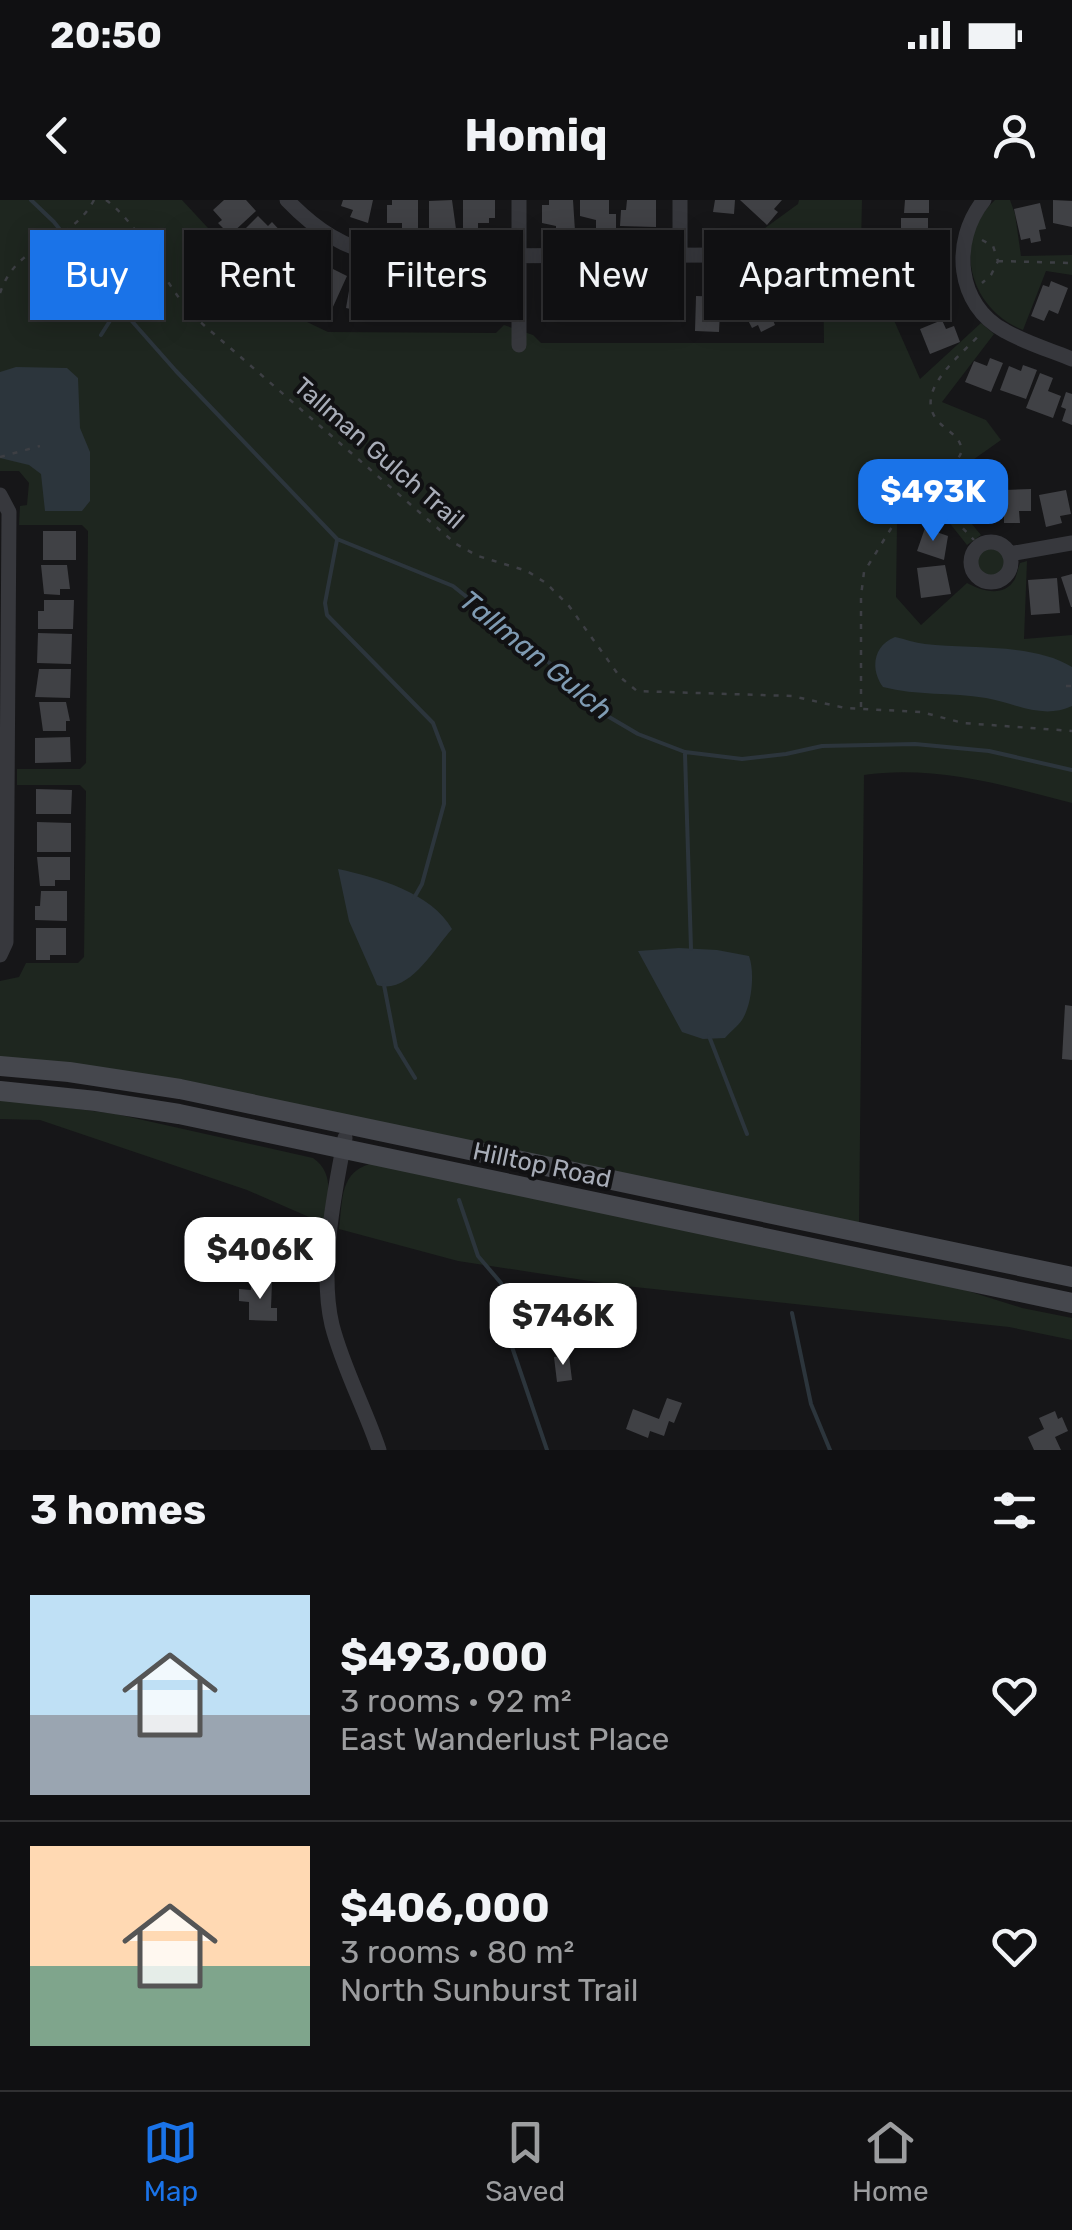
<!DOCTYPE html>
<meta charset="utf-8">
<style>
body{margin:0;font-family:Rubik,sans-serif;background:#1e1e20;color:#f1f3f6;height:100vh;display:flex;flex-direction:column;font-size:38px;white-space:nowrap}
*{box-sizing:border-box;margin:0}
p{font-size:32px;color:#9c9d9f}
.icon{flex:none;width:55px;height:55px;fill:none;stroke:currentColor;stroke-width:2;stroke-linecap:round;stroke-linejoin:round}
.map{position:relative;height:1250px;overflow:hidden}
.sheet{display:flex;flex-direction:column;background:#101012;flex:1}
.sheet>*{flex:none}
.hud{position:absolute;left:30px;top:30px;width:1012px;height:90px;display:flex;gap:20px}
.price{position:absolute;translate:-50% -85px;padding:0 22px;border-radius:20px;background:#fff;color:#222;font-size:32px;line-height:65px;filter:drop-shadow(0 2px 5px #0008)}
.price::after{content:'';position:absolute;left:50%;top:60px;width:30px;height:22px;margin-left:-15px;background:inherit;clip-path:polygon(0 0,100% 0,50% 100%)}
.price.on{background:#1a73e8;color:#fff}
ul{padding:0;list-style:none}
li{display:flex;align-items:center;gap:30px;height:250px;padding:0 30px}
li+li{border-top:2px solid #303032}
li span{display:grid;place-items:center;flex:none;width:280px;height:200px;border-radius:0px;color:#555}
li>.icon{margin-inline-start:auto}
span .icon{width:120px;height:120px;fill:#fffc;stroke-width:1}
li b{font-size:42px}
h2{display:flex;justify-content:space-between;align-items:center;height:120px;padding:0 30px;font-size:42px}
.chip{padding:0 35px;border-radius:0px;background:#101012;box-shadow:0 5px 25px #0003,0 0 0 2px #303032;font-size:35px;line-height:90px}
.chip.on{background:#1a73e8;color:#fff}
.status{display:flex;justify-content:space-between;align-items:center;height:70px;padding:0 50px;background:#101012;direction:ltr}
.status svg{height:28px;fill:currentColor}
header{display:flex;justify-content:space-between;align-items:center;height:130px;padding:0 30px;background:#101012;font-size:45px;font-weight:700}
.tab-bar{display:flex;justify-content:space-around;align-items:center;height:140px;border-top:2px solid #303032;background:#101012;font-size:28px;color:#9c9d9f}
.tab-bar a{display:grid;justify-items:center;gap:5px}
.tab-bar .on{color:#1a73e8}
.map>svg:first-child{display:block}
.green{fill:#1e261f}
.water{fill:#2c353c}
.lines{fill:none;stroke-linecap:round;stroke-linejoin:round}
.stream{stroke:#2c353c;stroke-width:4}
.building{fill:#404145}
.path{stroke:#3d3f44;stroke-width:2.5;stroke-dasharray:5 8;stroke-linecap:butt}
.street{stroke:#37383d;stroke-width:15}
.secondary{stroke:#45474d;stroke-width:20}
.labels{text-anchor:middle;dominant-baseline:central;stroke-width:8;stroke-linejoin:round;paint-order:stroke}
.street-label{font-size:25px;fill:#a8adb8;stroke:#111113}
.water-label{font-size:28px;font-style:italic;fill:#7f9bb3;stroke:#111113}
</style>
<div class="status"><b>20:50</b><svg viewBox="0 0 49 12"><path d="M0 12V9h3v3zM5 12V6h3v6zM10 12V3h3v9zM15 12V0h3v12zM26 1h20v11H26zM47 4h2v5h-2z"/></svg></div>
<header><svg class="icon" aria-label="back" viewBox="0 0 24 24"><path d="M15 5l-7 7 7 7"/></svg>Homiq<svg class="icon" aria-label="person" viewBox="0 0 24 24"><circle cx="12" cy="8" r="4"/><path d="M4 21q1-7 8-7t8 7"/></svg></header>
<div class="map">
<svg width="1072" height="1250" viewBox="0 0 1072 1250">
<rect width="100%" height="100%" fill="#161618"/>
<path class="green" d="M0 0H182L286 112 328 132 496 133 504 125 533 135 541 143H824L823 65 815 51 761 53 754 36 798 4 799 0H862L861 46 920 179 981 123 994 134 942 202 986 220 1001 240 939 284 981 335 967 345 925 292 897 324 896 397 921 425 967 383C982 391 1004 398 1015 379 1017 374 1018 368 1020 363L1027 361 1024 439 1072 435V603C1004 585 934 565 864 575L859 1024 0 858V781L19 777 26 763H78L84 757 86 591 80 585H17V569H80L86 563 88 331 82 325H19L20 306 27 305 29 283 19 271H0Z
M995 0H1010L1015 14 1021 56 1072 55V75L1046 71 1023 130C969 109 951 41 995 0Z
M977 362a14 14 0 1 1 28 0a14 14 0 1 1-28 0Z
M0 899 116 914 313 958C336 974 327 999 325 1024L247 990 40 920 0 919Z
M374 963 952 1086 1022 1108 1072 1118V1140L1009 1127 616 1085 458 1061 339 1029C343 1000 339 970 374 963Z"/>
<path class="water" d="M16 167 67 168 78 178 80 228 90 252V301L82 311H45L41 274 29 265 0 258V172Z
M895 437C905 439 915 443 925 444 969 449 1034 443 1072 467V506C1042 520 1015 503 986 498 951 492 917 496 883 487 870 469 873 446 895 437Z
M338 669C376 677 432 693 452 729 433 750 409 795 377 785L375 780 349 721Z
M679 748 717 750 749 756C755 772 752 805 742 820 738 826 730 832 725 838L703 839 682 832 638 751Z"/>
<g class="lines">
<path class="stream" d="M31 0 54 22 130 119 176 171 337 339 453 386 552 465 604 514 638 534 685 552 742 559 786 554 822 546 915 544 989 551 1072 570
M101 135 120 105
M337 340 325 403 327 415 433 523 444 552V604L422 684 414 698
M685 554 691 749
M384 785 396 847 415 878
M709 836 747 934
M459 1000 478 1056 501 1083 510 1101
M792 1113 811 1204 830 1250
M511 1117 510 1141 547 1250"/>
</g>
<path class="building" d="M224 0H246L256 11 230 35 218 23 222 20 213 10Z
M343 0H373L368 23 350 17 353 10 341 6Z
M392 0H418V30H402V23H387V5H392Z
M452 0 456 29 429 28V1Z
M463 0H495V18H489V23H478V28H463Z
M549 0H573L575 31H556V26L542 23V5H549Z
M580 0H609V14H616V29L596 28V20L580 16Z
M627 0H656V27L620 26 621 10H626Z
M715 0H735L734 14 713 12Z
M740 0H782L774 9 778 12 767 25Z
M905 0H929V13H904Z
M1053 0 1072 1V27L1053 23Z
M1040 3 1046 29 1039 30 1041 41 1031 43 1030 38 1021 40 1014 9Z
M258 16 268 26 272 22 285 36 275 46 271 42 257 56 238 36Z
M901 18H928V30L933 31V45L901 44Z
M287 43 312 61 305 72 298 67 285 85 267 72Z
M923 52V64H931V79L900 80 899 53Z
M775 58 788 60 787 67 805 71 797 99 778 95 777 78 771 77Z
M314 68 330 75 333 69 347 76 332 109 307 102 310 95 304 92Z
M1051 81 1068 88 1058 114 1049 110 1044 121 1031 116 1043 85 1049 87Z
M365 82 381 85 375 121 359 118 360 111 346 108 350 85 364 88Z
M458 82V96H450V117H427L428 83Z
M465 83H479L478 89 493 90 492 117H464Z
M420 84V98H415V120H398V112H393L392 85Z
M613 84V98H607V120H582L581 85Z
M559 85H576L573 122H543V93H547V89H559Z
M670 85H685V112L654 111 655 92 670 89Z
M935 85 943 113 909 122 901 95Z
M623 87H649L644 116 623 115Z
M761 91 775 125 761 132 758 125 752 128 739 103Z
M696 96 726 97V111H720L719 132 695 131Z
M942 120 946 129 954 126 960 142 930 154 920 129Z
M990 158 1003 163 991 192 965 182 974 161 987 166Z
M1023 165 1037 170 1026 199 1000 190 1009 166 1021 171Z
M1040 173 1053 178 1048 191 1061 196 1053 218 1026 208Z
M1066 192 1072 194V225L1062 221 1066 209 1061 207Z
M974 280 990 299 980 307 984 312 972 321 953 296Z
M1031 289V311H1019L1020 323H1004V290Z
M1066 290 1071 314 1060 316 1062 323 1046 327 1039 295Z
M925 328 948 336 944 360 917 351Z
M43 331H76V360H43Z
M41 365H67L70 389H60V395L44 394Z
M945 365 951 394 921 398 917 368Z
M1072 374V407H1071L1061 377Z
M1057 378 1060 413 1031 415 1028 380Z
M44 400H74L73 429H38V411H44Z
M38 433 72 434 71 464 37 463Z
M39 469H71L70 498 35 497Z
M39 502H66L70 521H66V531H43Z
M70 537 71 562 35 563V538Z
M36 589 72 590 71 614H36Z
M37 622 71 623V652H37Z
M37 657H70V680H55V686H40Z
M41 691H67V721L35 720V706H40Z
M36 728H66V755H50V760H36Z
M1065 805 1072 806V860L1062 859Z
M251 1082H272L271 1108H277V1121L249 1120V1102L239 1101V1089L251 1090Z
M569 1155 572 1180 557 1182 554 1157Z
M667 1198 682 1203 674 1223 669 1221 664 1236 650 1231 648 1238 626 1229 633 1209 659 1219Z
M1055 1211 1058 1219 1062 1217 1068 1231 1055 1237 1061 1250H1034L1028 1237 1044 1229 1039 1218Z"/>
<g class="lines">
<path class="path" d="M106 0C147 31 161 84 198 120L456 344 478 356 527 371 546 383 569 406 620 477 637 491 792 496 845 508 921 512 963 523 1072 531
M982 40 993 46 998 61 991 75 982 83
M998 61 1072 63
M0 93C18 40 70 45 94 0
M0 257 40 246
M933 286C938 270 957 268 962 250 959 234 947 232 937 220 913 190 963 154 981 133
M1066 486H1072
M861 507V396L864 372 905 306 920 291 932 288 944 295 957 322 974 340"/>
<path class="street" d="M287 0C315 29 344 49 384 56L732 55
M680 0V56
M984 0C951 41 956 105 1005 131 1026 143 1050 150 1072 159
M519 145V0
M0 295 9 312 6 742 0 755
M971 362a20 20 0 1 1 40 0a20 20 0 1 1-40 0Z
M1009 354 1072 343
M345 938C334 993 319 1070 332 1125 343 1168 365 1208 379 1250"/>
<path class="secondary" d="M0 866 69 872 180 889 1072 1077
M0 891 96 901 179 914 1072 1103"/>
</g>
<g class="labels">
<g class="street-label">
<text transform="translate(379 253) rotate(41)">Tallman Gulch Trail</text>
<text transform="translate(542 965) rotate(12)">Hilltop Road</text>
</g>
<g class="water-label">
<text transform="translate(536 455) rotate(39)">Tallman Gulch</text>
</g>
</g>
</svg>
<b class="price on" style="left:933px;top:344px">$493K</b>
<b class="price" style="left:260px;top:1102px">$406K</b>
<b class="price" style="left:563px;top:1168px">$746K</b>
<div class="hud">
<a class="chip on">Buy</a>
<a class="chip">Rent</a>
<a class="chip">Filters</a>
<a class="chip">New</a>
<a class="chip">Apartment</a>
</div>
</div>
<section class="sheet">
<h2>3 homes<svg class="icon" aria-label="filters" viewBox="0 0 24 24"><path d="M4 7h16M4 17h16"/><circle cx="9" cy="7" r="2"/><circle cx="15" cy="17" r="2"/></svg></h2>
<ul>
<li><span style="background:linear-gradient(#bfe0f5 60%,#9aa5b1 0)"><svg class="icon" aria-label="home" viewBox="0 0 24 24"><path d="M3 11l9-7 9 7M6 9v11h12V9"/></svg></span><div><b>$493,000</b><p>3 rooms · 92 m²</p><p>East Wanderlust Place</p></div><svg class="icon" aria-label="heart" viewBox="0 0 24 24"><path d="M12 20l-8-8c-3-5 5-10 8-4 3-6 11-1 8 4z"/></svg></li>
<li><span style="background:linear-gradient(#ffd9b3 60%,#7fa58c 0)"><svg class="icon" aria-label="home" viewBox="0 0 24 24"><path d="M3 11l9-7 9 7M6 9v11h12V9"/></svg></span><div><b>$406,000</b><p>3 rooms · 80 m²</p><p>North Sunburst Trail</p></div><svg class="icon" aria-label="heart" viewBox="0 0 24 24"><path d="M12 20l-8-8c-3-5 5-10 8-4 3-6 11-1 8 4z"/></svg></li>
</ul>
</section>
<nav class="tab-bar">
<a class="on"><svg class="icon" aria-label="map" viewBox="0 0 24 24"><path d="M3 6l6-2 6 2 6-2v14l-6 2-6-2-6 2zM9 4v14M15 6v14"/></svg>Map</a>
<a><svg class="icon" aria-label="saved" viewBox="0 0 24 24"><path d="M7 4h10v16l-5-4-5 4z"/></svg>Saved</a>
<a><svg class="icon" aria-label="home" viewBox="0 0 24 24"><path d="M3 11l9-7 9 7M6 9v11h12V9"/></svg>Home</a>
</nav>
